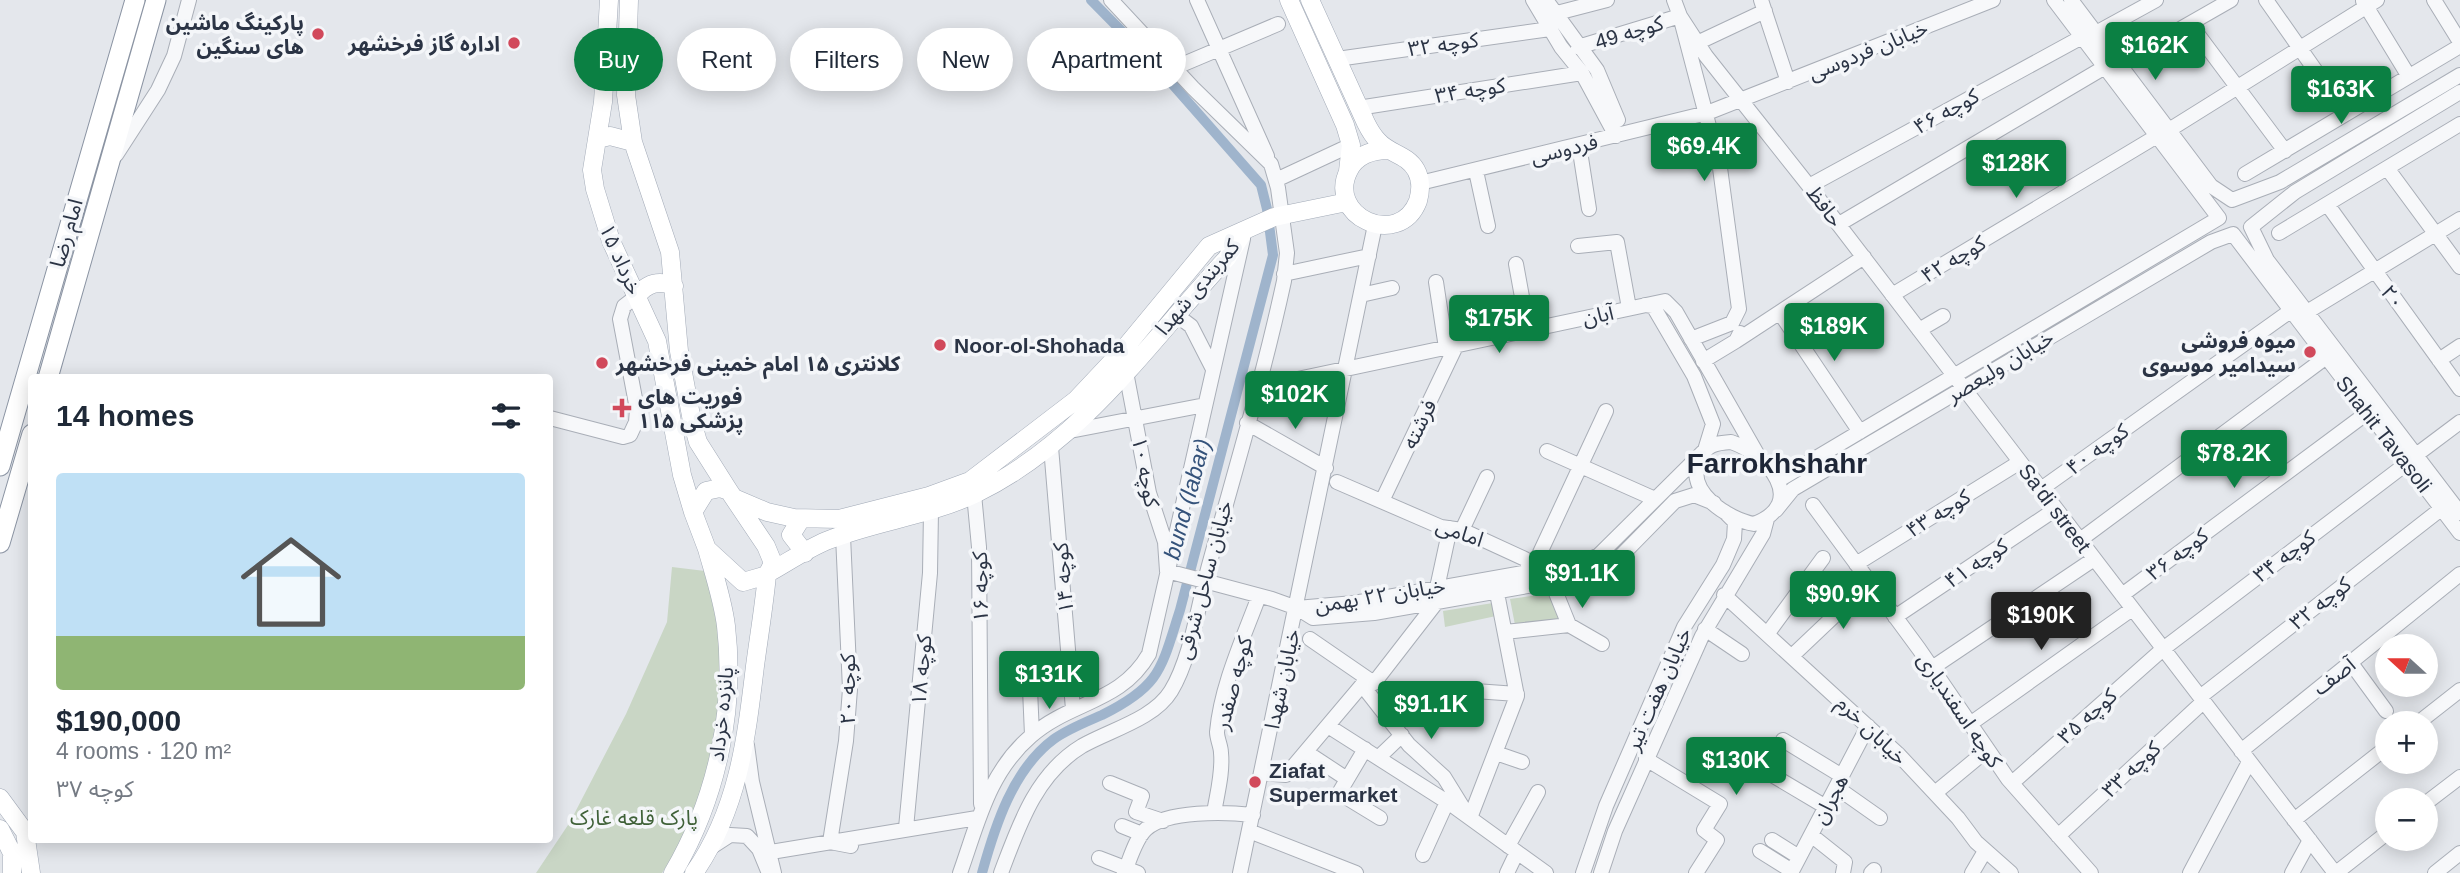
<!DOCTYPE html>
<meta charset="utf-8">
<style>
body{margin:0;font-family:Helvetica,"Noto Sans Arabic",sans-serif;background:#f6f6f7;color:#1f2937;height:100vh;display:flex;flex-direction:column;font-size:26px;white-space:nowrap}
*{box-sizing:border-box;margin:0}
p{font-size:23px;color:#747a83}
.icon{flex:none;width:38px;height:38px;fill:none;stroke:currentColor;stroke-width:2;stroke-linecap:round;stroke-linejoin:round}
.map{position:relative;flex:1;overflow:hidden}
.drawer{position:absolute;left:28px;top:374px;width:525px;height:469px;display:flex;flex-direction:column;background:#fff;border-radius:7px;box-shadow:0 4px 18px #0003}
.drawer>*{flex:none}
.banner{position:absolute;left:574px;top:28px;width:665px;height:63px;display:flex;gap:14px}
.needle{width:46px;rotate:291deg}
.controls{position:absolute;left:2375px;top:634px;display:grid;gap:14px}
.controls a{display:grid;place-items:center;width:63px;height:63px;border-radius:50%;background:#fff;box-shadow:0 4px 18px #0003;font-size:35px}
.price{position:absolute;translate:-50% -60px;padding:0 16px;border-radius:7px;background:#0b8043;color:#fff;font-size:23px;line-height:46px;filter:drop-shadow(0 2px 4px #0008)}
.price::after{content:'';position:absolute;left:50%;top:42px;width:21px;height:16px;margin-left:-10px;background:inherit;clip-path:polygon(0 0,100% 0,50% 100%)}
.price.selected{background:#222;color:#fff}
ul{padding:0;list-style:none}
li{display:grid;align-content:center;gap:14px;height:371px;padding:0 28px}
li span{display:grid;place-items:center;height:217px;border-radius:7px;color:#555}
li>.icon{margin-inline-start:auto}
span .icon{width:126px;height:126px;fill:#fffc;stroke-width:1}
li b{font-size:30px}
h2{display:flex;justify-content:space-between;align-items:center;height:84px;padding:0 28px;font-size:30px}
.tag{padding:0 24px;border-radius:32px;background:#fff;box-shadow:0 4px 18px #0003;font-size:24px;line-height:63px}
.tag.selected{background:#0b8043;color:#fff}
.map>svg:first-child{display:block}
.green{fill:#c9d6c5}
.lines{fill:none;stroke-linecap:round;stroke-linejoin:round}
.canal{stroke:#9fb4cc;stroke-width:10}
.minor-casing{stroke:#a9aeb7;stroke-width:16}
.major-casing{stroke:#a3abb8;stroke-width:19}
.highway-casing{stroke:#8b94a3;stroke-width:21}
.minor{stroke:#f7f8fa;stroke-width:14}
.major{stroke:#fff;stroke-width:18}
.highway{stroke:#fff;stroke-width:19}
.poi-dot{fill:#d1495b;stroke:#f4f6f9;stroke-width:2.5}
.labels{text-anchor:middle;dominant-baseline:central;stroke-width:7;stroke-linejoin:round;paint-order:stroke}
.poi-label{font-size:21px;font-weight:bold;fill:#2b3445;stroke:#f4f6f9;text-anchor:start}
.street-label{font-size:21px;fill:#2b3445;stroke:#f4f6f9}
.park-label{font-size:21px;fill:#3f6138;stroke:#f4f6f9}
.water-label{font-size:23px;font-style:italic;fill:#34527a;stroke:#f4f6f9}
.district-label{font-size:28px;font-weight:bold;fill:#1d2536;stroke:#f4f6f9}
</style>
<div class="map">
<svg width="2460" height="873" viewBox="0 0 2460 873">
<rect width="100%" height="100%" fill="#e4e7ec"/>
<path class="green" d="M672 567 705 571C710 594 717 617 719 640 726 715 705 811 662 873H536L570 822 626 714 667 622Z
M1553 593 1562 621 1515 625 1510 599Z
M1493 603 1496 616 1445 627 1443 611Z"/>
<g class="lines">
<path class="canal" d="M982 873C995 826 1013 769 1054 739 1068 729 1086 722 1102 715 1161 686 1161 669 1180 610L1273 255 1267 209 1261 185 1159 69 1091 0"/>
<defs>
<path id="minor" d="M1197 0 1267 156
M1533 0 1561 47 1582 73 1616 136
M1546 0 1597 70 1618 120
M1674 0 1680 16 1706 56 1809 186 2335 873
M1761 0 1788 82
M2071 0 2211 186 2232 200 2280 182 2460 75
M2266 0 2346 114
M2434 0 2460 42
M2363 1 2408 75
M1553 14 1607 0
M2190 24 2285 151
M2096 33 2156 0
M1697 43 1765 11
M1578 47 1680 16 1720 168 1739 309 1732 323 1691 339
M1337 59 1550 29
M2119 64 2231 0
M1174 68 1278 24
M2460 92 2295 192 2251 227 2267 260 2460 513
M1358 108 1582 73
M2169 130 2377 0
M1579 145 1589 209
M116 155 158 90 174 56 189 0
M2387 168 2460 267
M1476 171 1488 226
M2245 174 2460 46
M1276 180 1351 145
M1420 183 1707 113 1993 0
M1809 186 2082 37
M2327 204 2460 389
M1839 224 2105 67
M2279 233 2460 124
M1578 246 1617 242 1629 308
M1516 264 1528 330
M1284 274 1369 256
M1436 282 1446 348
M1361 295 1392 288
M1892 295 2157 136
M2307 312 2460 219
M1780 313 1860 432
M1175 314 1191 326 1213 369
M1919 330 1943 316
M1736 341 1864 257
M2439 360 2460 346
M1703 361 1736 341 1740 333
M1126 372 1149 493 1165 542 1167 571 1272 599 1297 608 1313 618 1374 613 1596 574 1618 559 1675 501 1694 495 1714 503
M1256 388 1665 301 1676 312 1760 459
M550 418 623 437 630 435 636 422 637 409 620 319 624 306 637 296
M1247 423 1326 468
M1070 431 1205 405
M1731 442C1768 454 1809 503 1754 524 1728 519 1685 492 1699 460 1706 445 1715 443 1731 442Z
M1051 447 1073 709
M1547 451 1655 499
M2416 455 2460 422
M1779 480 2219 218 2054 0
M1337 482 1441 527 1462 530 1525 559 1532 570 1606 411
M2041 489 2289 312
M974 494 979 547 981 804
M1382 501 1456 346
M1813 505 1919 649 2008 779 2091 873
M1776 510 1793 489 2211 242 2233 234 2460 533
M1462 530 1487 477
M843 536 850 689 846 741 830 842 851 846
M2080 540 2325 358
M1856 564 2020 462
M1552 583 1569 625 1602 644
M1437 588 1450 528
M1724 595 1899 755 1958 818 1976 842 2011 873
M2122 595 2367 413
M1297 608 1354 603 1551 568 1587 561 1599 555 1705 450 1713 424 1694 376 1653 306 1645 305
M1895 617 2056 509
M1705 629 1742 654
M1505 632 1569 625
M1768 633 1823 558
M1310 639 1374 683
M1793 655 1870 582
M2351 663 2386 711
M1932 668 2094 559
M1362 685 1409 745 1444 777 1465 811
M1030 689 1032 735
M1461 690 1517 694
M2200 697 2441 509
M2418 723 2460 690
M1970 724 2132 609
M1328 726 1452 805 1546 873
M1783 740 1842 776
M747 745 752 782 774 873
M1365 749 1339 793 1380 818
M2241 751 2460 574
M1306 752 1347 779
M1496 753 1522 762
M1378 758 1402 735
M1646 759 1720 804 1704 830 1717 840 1696 873
M1767 772 1826 807
M1262 773 1286 775 1362 685 1374 683 1436 603
M1110 783 1142 796 1136 812 1163 821
M2012 783 2163 649 2406 464
M1836 787 1880 818
M1935 793 1987 750
M2426 803 2460 777
M1214 813C1217 794 1223 773 1221 753 1221 746 1217 739 1217 732 1221 686 1243 639 1259 596
M1470 818 1517 696 1497 593
M2294 820 2387 747
M1122 826 1142 834
M906 828 930 573 931 511
M1249 831 1356 873
M1811 835 1845 862 1843 873
M2058 836 2203 702
M1772 840 1799 857
M713 846 730 835 747 836 759 849 768 871
M1508 846 1538 792
M1760 851 1792 871
M771 852 977 818
M1423 855 1447 802
M1099 858 1138 873
M960 873C978 823 988 773 1031 736 1071 701 1121 703 1149 654L1243 239
M1001 873C1019 825 1036 774 1082 746 1110 730 1154 719 1171 691 1191 658 1198 606 1208 569 1234 474 1263 378 1284 281L1287 253 1278 188 1271 164 1193 88 1111 0
M1124 873C1130 860 1135 839 1146 829 1167 810 1226 812 1253 815
M1240 873 1375 225
M1507 873 1517 852
M1583 873 1606 806 1684 627 1723 565 1734 539 1735 522 1725 512
M1601 873 1615 831 1702 636 1763 534 1767 519
M1791 873 1868 726
M1871 873 1874 870
M1972 873 1985 851
M2190 873 2249 762
M2292 873 2310 840
M2336 873 2387 833
M2435 873 2460 853"/>
<path id="major" d="M609 0 603 102 592 170 595 189 611 241 657 341 682 475 693 512
M629 0 626 95 633 142 670 252 679 351 692 421 698 442 729 491
M1289 0 1345 125 1351 145 1348 171
M1310 0 1366 123C1369 129 1373 136 1378 141 1389 154 1407 154 1416 170 1421 179 1421 191 1418 201 1399 250 1325 216 1349 170 1357 154 1373 150 1389 150
M598 139 610 136 633 142
M637 296C647 283 659 280 674 286
M734 498 767 512 794 518 839 519 929 496 970 481 1076 400 1123 350 1209 246 1274 217 1347 202
M801 519 791 535 805 553
M770 572C788 562 807 549 826 541 875 521 929 516 977 493 1083 441 1149 342 1227 258L1244 231
M0 798 25 832 31 873
M0 829 12 853V873
M673 873C716 800 736 711 726 626 723 601 714 574 707 549
M694 873C738 810 746 741 755 666 759 636 764 606 767 575L773 563 766 546 729 491 720 488 706 491 693 512 707 549 743 582 767 575"/>
<path id="highway" d="M48 378 156 0
M0 466 135 0
M0 543 32 434"/>
</defs>
<use href="#minor" class="minor-casing"/>
<use href="#major" class="major-casing"/>
<use href="#highway" class="highway-casing"/>
<use href="#minor" class="minor"/>
<use href="#major" class="major"/>
<use href="#highway" class="highway"/>
</g>
<g class="poi-dot">
<circle cx="318" cy="34" r="7"/>
<circle cx="514" cy="43" r="7"/>
<circle cx="940" cy="345" r="7"/>
<circle cx="2310" cy="352" r="7"/>
<circle cx="602" cy="363" r="7"/>
<path d="M618.5 397.5h7v7h7v7h-7v7h-7v-7h-7v-7h7z"/>
<circle cx="1255" cy="782" r="7"/>
</g>
<g class="labels">
<g class="poi-label">
<text x="304" y="22" text-anchor="end">پارکینگ ماشین<tspan x="304" dy="24">های سنگین</tspan></text>
<text x="500" y="43" text-anchor="end">اداره گاز فرخشهر</text>
<text x="2296" y="340" text-anchor="end">میوه فروشی<tspan x="2296" dy="24">سیدامیر موسوی</tspan></text>
<text x="954" y="345">Noor-ol-Shohada</text>
<text x="616" y="363">کلانتری ۱۵ امام خمینی فرخشهر</text>
<text x="638" y="396">فوریت های<tspan x="638" dy="24">پزشکی ۱۱۵</tspan></text>
<text x="1269" y="770">Ziafat<tspan x="1269" dy="24">Supermarket</tspan></text>
</g>
<g class="street-label">
<text transform="translate(1629 32) rotate(-17)">کوچه 49</text>
<text transform="translate(1443 44) rotate(-8)">کوچه ۳۲</text>
<text transform="translate(1868 50) rotate(-22)">خیابان فردوسی</text>
<text transform="translate(1470 90) rotate(-9)">کوچه ۳۴</text>
<text transform="translate(1946 111) rotate(-29)">کوچه ۴۶</text>
<text transform="translate(1564 149) rotate(-14)">فردوسی</text>
<text transform="translate(1825 206) rotate(53)">حافظ</text>
<text transform="translate(66 233) rotate(-74)">امام رضا</text>
<text transform="translate(621 259) rotate(66)">۱۵ خرداد</text>
<text transform="translate(1953 259) rotate(-31)">کوچه ۴۲</text>
<text transform="translate(1197 287) rotate(-50)">کمربندی شهدا</text>
<text transform="translate(2393 297) rotate(54)">۲۰</text>
<text transform="translate(1598 315) rotate(-12)">آبان</text>
<text transform="translate(2000 366) rotate(-31)">خیابان ولیعصر</text>
<text transform="translate(1419 424) rotate(-64)">فرشته</text>
<text transform="translate(2384 434) rotate(52)">Shahit Tavasoli</text>
<text transform="translate(2097 449) rotate(-36)">کوچه ۴۰</text>
<text transform="translate(1146 472) rotate(79)">کوچه ۱۰</text>
<text transform="translate(2055 508) rotate(53)">Sa'di street</text>
<text transform="translate(1938 513) rotate(-32)">کوچه ۴۳</text>
<text transform="translate(1460 532) rotate(19)">امامی</text>
<text transform="translate(2177 554) rotate(-37)">کوچه ۳۶</text>
<text transform="translate(2284 556) rotate(-37)">کوچه ۳۴</text>
<text transform="translate(1976 563) rotate(-34)">کوچه ۴۱</text>
<text transform="translate(1063 578) rotate(-95)">کوچه ۱۴</text>
<text transform="translate(1204 580) rotate(-75)">خیابان ساحل شرقی</text>
<text transform="translate(980 587) rotate(-91)">کوچه ۱۶</text>
<text transform="translate(1380 595) rotate(-9)">خیابان ۲۲ بهمن</text>
<text transform="translate(2320 603) rotate(-38)">کوچه ۳۲</text>
<text transform="translate(921 670) rotate(-85)">کوچه ۱۸</text>
<text transform="translate(2334 676) rotate(-38)">آصف</text>
<text transform="translate(1282 679) rotate(-78)">خیابان شهدا</text>
<text transform="translate(1233 683) rotate(-75)">کوچه صفدر</text>
<text transform="translate(847 689) rotate(-90)">کوچه ۲۰</text>
<text transform="translate(1658 689) rotate(-66)">خیابان هفت تیر</text>
<text transform="translate(1960 710) rotate(56)">کوچه اسفندیاری</text>
<text transform="translate(721 714) rotate(-84)">پانزده خرداد</text>
<text transform="translate(2087 716) rotate(-42)">کوچه ۳۵</text>
<text transform="translate(1872 730) rotate(44)">خیابان خرم</text>
<text transform="translate(2131 769) rotate(-43)">کوچه ۳۳</text>
<text transform="translate(1830 799) rotate(-62)">هجران</text>
</g>
<g class="park-label">
<text x="634" y="817">پارک قلعه غارک</text>
</g>
<g class="water-label">
<text transform="translate(1187 499) rotate(-75)">bund (labar)</text>
</g>
<g class="district-label">
<text x="1777" y="463">Farrokhshahr</text>
</g>
</g>
</svg>
<div class="controls">
<a><svg class="needle" viewBox="-14 -14 28 28"><path d="M0-13l5 13h-10z" fill="#e53935"/><path d="M0 13l5-13h-10z" fill="#747a83"/></svg></a>
<a>+</a>
<a>−</a>
</div>
<b class="price" style="left:2155px;top:82px">$162K</b>
<b class="price" style="left:2341px;top:126px">$163K</b>
<b class="price" style="left:1704px;top:183px">$69.4K</b>
<b class="price" style="left:2016px;top:200px">$128K</b>
<b class="price" style="left:1499px;top:355px">$175K</b>
<b class="price" style="left:1834px;top:363px">$189K</b>
<b class="price" style="left:1295px;top:431px">$102K</b>
<b class="price" style="left:2234px;top:490px">$78.2K</b>
<b class="price" style="left:1582px;top:610px">$91.1K</b>
<b class="price" style="left:1843px;top:631px">$90.9K</b>
<b class="price selected" style="left:2041px;top:652px">$190K</b>
<b class="price" style="left:1049px;top:711px">$131K</b>
<b class="price" style="left:1431px;top:741px">$91.1K</b>
<b class="price" style="left:1736px;top:797px">$130K</b>
<div class="banner">
<a class="tag selected">Buy</a>
<a class="tag">Rent</a>
<a class="tag">Filters</a>
<a class="tag">New</a>
<a class="tag">Apartment</a>
</div>
<section class="drawer">
<h2>14 homes<svg class="icon" aria-label="filters" viewBox="0 0 24 24"><path d="M4 7h16M4 17h16"/><circle cx="9" cy="7" r="2"/><circle cx="15" cy="17" r="2"/></svg></h2>
<ul>
<li><span style="background:linear-gradient(#bfe0f5 75%,#8fb573 0)"><svg class="icon" aria-label="home" viewBox="0 0 24 24"><path d="M3 11l9-7 9 7M6 9v11h12V9"/></svg></span><div><b>$190,000</b><p>4 rooms · 120 m²</p><p>کوچه ۳۷</p></div></li>
</ul>
</section>
</div>
